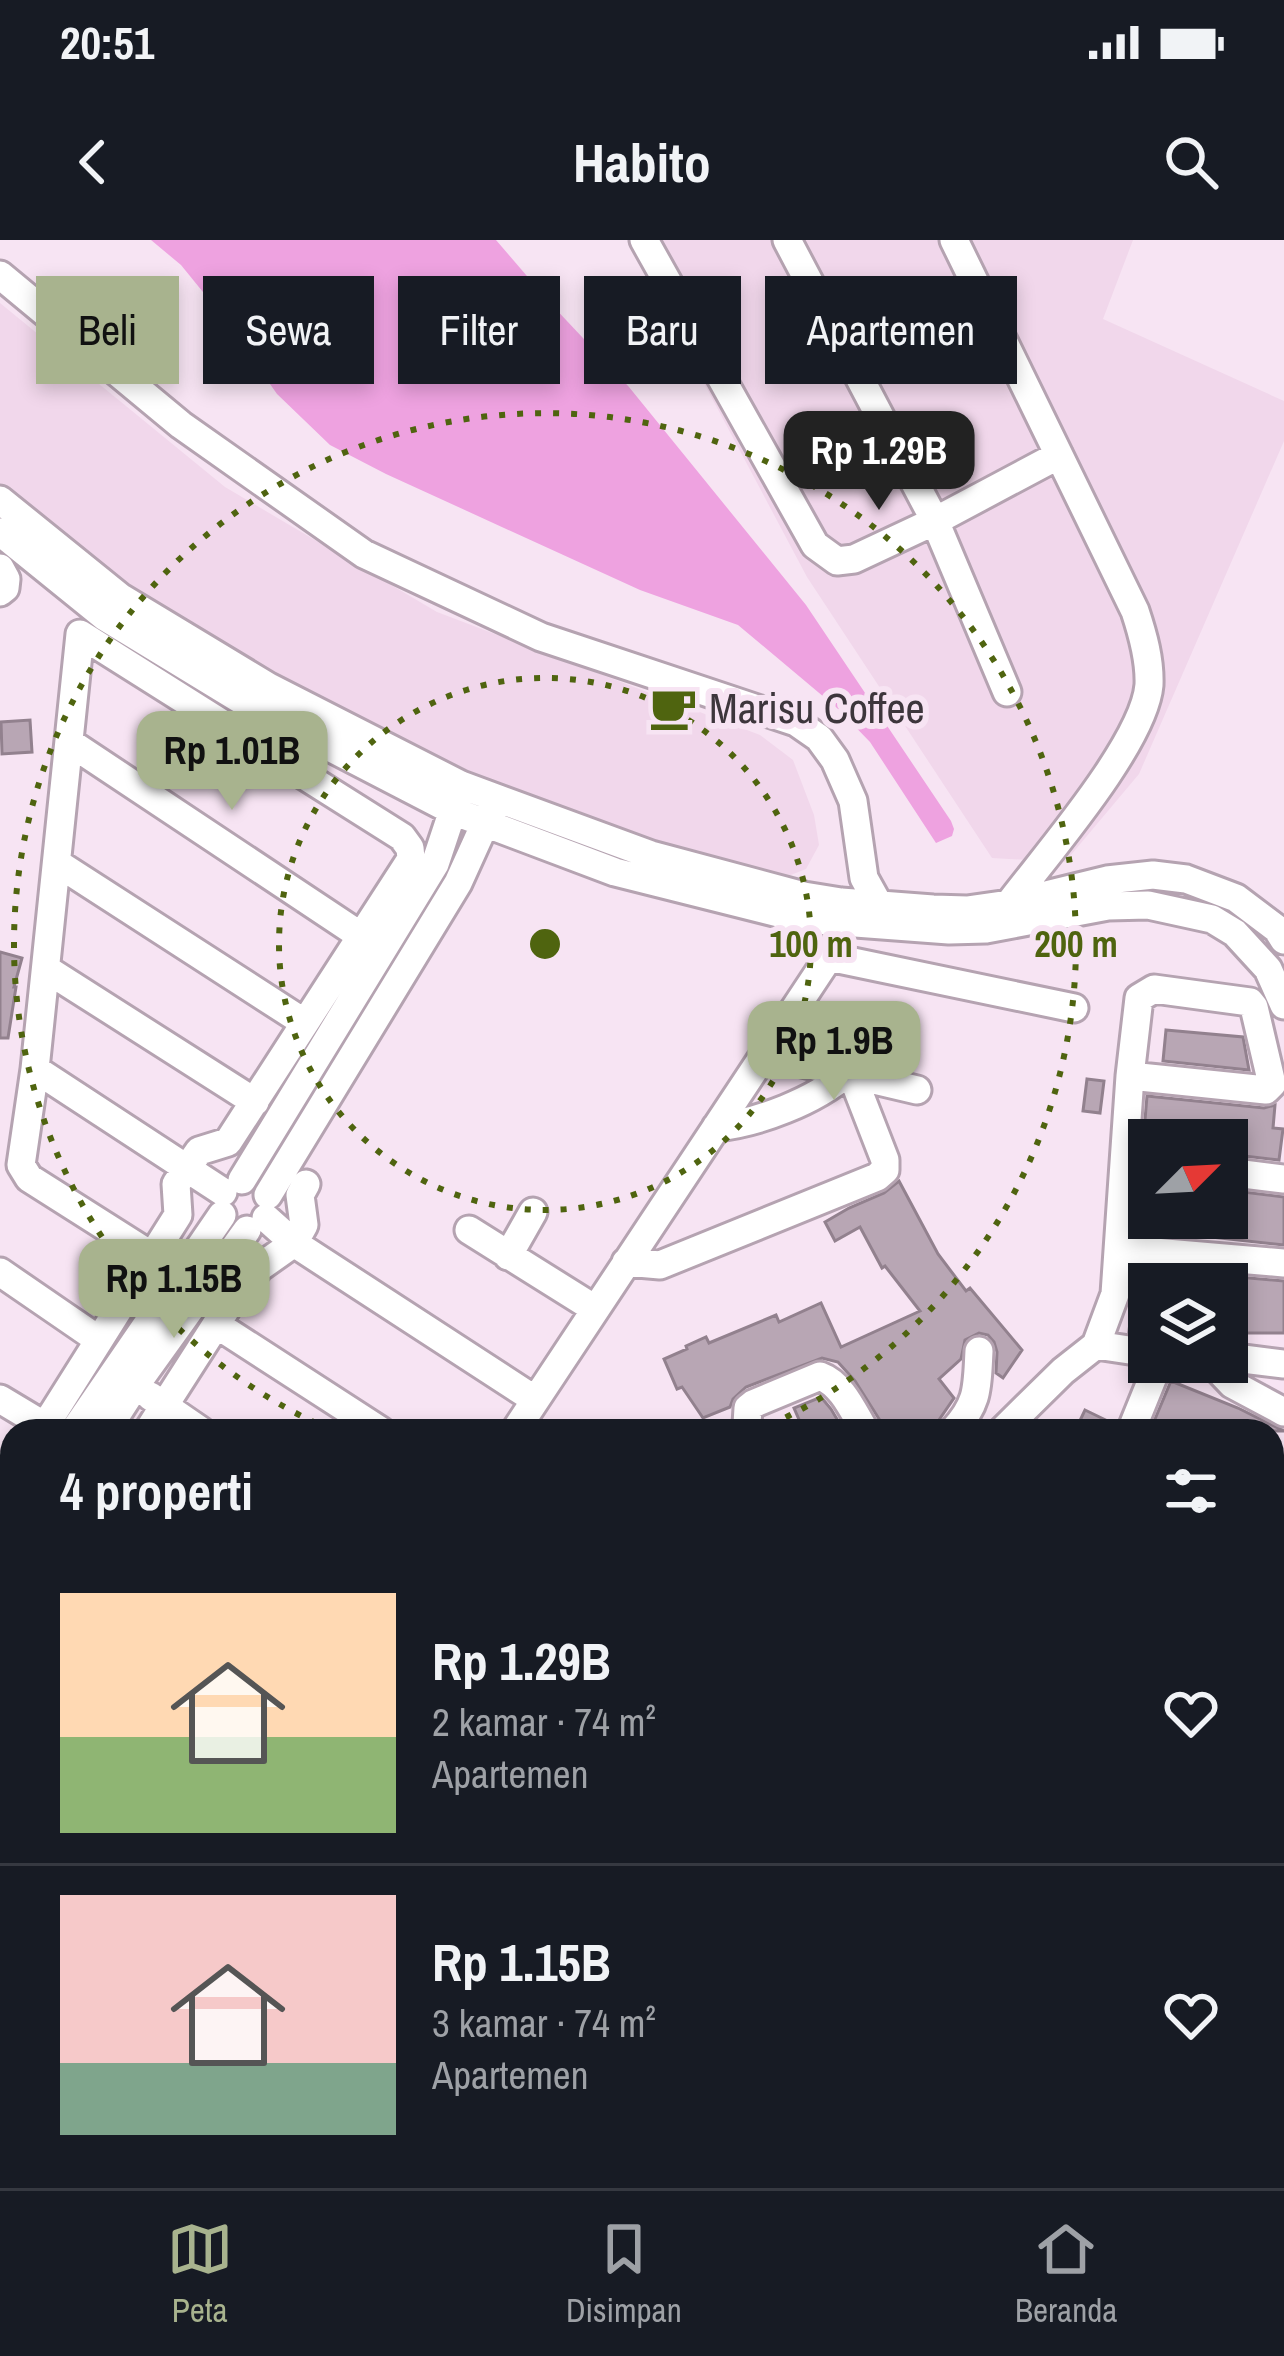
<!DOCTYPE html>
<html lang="id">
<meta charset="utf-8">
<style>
body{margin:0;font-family:"Archivo Narrow",sans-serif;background:#20242c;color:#f1f3f6;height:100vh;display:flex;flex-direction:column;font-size:45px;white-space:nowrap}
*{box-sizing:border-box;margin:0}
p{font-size:39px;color:#9ea1a6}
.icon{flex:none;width:66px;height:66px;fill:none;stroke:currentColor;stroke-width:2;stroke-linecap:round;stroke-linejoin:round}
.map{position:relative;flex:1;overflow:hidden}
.details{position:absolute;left:0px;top:1179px;width:1284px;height:771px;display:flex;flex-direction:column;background:#171b24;border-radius:36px 36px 0 0;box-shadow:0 6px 18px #0003}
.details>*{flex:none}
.guide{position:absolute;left:36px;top:36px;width:1212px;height:108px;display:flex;gap:24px}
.needle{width:78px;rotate:66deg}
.tools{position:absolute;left:1128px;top:879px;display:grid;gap:24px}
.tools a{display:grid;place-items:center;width:120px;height:120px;border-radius:0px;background:#171b24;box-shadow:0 6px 18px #0003;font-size:60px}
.price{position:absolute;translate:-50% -102px;padding:0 27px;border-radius:24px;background:#a8b38e;color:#111;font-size:39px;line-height:78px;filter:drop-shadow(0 3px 6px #0008)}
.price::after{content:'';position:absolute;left:50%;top:72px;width:36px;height:27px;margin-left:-18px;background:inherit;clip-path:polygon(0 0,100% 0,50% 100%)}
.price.on{background:#222;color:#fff}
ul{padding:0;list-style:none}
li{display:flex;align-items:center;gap:36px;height:300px;padding:0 60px}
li+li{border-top:3px solid #363941}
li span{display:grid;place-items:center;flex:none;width:336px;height:240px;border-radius:0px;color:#555}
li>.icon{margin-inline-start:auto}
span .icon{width:144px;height:144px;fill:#fffc;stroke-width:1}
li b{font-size:51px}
h2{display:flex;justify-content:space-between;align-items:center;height:144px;padding:0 60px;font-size:51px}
.chip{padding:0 42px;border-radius:0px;background:#171b24;box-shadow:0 6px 18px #0003;font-size:42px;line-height:108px}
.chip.on{background:#a8b38e;color:#111}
.status{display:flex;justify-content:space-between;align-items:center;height:84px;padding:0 60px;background:#171b24;direction:ltr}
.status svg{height:33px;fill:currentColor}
header{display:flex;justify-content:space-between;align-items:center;height:156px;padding:0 60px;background:#171b24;font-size:54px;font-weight:800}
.tabs{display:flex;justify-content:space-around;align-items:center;height:168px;border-top:3px solid #363941;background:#171b24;font-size:33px;color:#9ea1a6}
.tabs a{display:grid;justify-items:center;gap:6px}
.tabs .on{color:#a8b38e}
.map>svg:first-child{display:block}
.built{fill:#f1d7eb}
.water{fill:#eea2e0}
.building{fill:#b8a6b4;stroke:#92818e;stroke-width:3}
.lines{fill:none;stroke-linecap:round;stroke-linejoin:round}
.minor-casing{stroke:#b5a3b1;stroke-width:33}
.minor{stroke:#fff;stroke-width:27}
.ring{fill:none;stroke:#4f640f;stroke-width:6;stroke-dasharray:6 12}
.labels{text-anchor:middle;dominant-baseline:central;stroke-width:12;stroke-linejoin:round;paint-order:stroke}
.poi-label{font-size:42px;fill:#3d363c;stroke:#f7e4f3;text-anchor:start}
.centre{fill:#4f640f;stroke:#f7e4f3;stroke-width:6}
.ring-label{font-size:36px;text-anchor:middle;font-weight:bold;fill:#4f640f;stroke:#f7e4f3;stroke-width:12;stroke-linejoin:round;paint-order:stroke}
</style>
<div class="status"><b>20:51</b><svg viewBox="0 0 49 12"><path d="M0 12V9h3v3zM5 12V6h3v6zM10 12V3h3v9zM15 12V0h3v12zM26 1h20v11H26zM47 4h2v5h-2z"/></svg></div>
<header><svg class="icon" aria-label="back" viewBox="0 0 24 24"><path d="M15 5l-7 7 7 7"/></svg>Habito<svg class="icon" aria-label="search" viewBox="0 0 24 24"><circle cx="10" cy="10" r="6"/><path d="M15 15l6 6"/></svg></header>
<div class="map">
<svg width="1284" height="1948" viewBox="0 0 1284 1948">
<rect width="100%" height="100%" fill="#f7e4f3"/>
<path class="built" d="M628 0H1133L1103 79 1284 161V201L1139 534 1065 622 992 618 807 337Z
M0 63 225 247 437 372 760 495 793 520 814 575 819 605 806 629 778 640 545 566 302 453 127 348 0 244Z"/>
<path class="water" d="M151 0H496L551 64 629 147 806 365 951 581 954 589 952 596 936 603 870 502 837 468 738 385 640 350 386 234 330 205 277 154 220 73 181 25Z"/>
<path class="building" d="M30 480 32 512 2 514 1 482Z
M0 712 22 718 14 747H16L8 798H0Z
M1166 790 1243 797 1249 830 1163 821Z
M1087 839 1104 841 1100 873 1083 871Z
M1147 856 1264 868 1275 865 1273 888 1283 889 1279 920 1227 914V900H1149V904H1143Z
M1141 932H1149V978H1227V950L1284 957V1005L1138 989Z
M899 941 938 1014 966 1051 970 1048 1022 1110 1003 1138 996 1133 997 1112 994 1102 988 1095 979 1093 965 1100 961 1119 939 1139 954 1158 939 1180 935 1191H883L881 1182 855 1141 838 1122 822 1118 746 1147 733 1159 730 1167 703 1178 682 1147 677 1149 664 1119 687 1109 686 1106 706 1097 709 1103 776 1075 779 1082 821 1063 841 1107 920 1071 885 1026 882 1028 860 987 835 1001 825 982 849 968 884 953Z
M1135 1028 1284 1041V1093H1227V1044H1149V1092H1129Z
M1171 1141 1238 1168 1284 1191H1150Z
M821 1157 831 1169 844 1191H804L794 1168Z
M1085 1170 1114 1184 1113 1191H1075Z"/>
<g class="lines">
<defs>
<path id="minor" d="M644 0 815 305 837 321 854 319 935 281 1059 215
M787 0 935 281 1007 452
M954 0 1135 371C1143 395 1150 420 1149 445 1144 503 1046 615 1009 664V668
M0 35 181 185 364 314 541 397 796 482 819 498 835 520 853 561 864 638 879 665
M0 260 120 357 269 447 461 545 651 615 804 656 841 662 933 669 967 670 1009 664 1107 640 1153 635 1186 639 1236 658 1277 689 1284 700
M0 292 105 377 256 469 453 571 615 632 802 679 949 690 986 689 1108 666 1148 665 1212 679 1235 693 1268 729 1284 765
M0 328 6 339 5 348 0 352
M69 502 361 696
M57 623 305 783
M46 729 255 862
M764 814 917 850
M35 829 223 952
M716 887C758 883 815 861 847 833
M1227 932 1284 939
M242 940 435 624 458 555
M268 955 458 643 492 568
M266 978 294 1003 534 1159
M469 990 595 1069
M1119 1009 1284 1023
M508 1016 533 972
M626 1022 660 1025 877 937 885 930V920L852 835
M0 1032 99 1100
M217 1085 381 1191
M1096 1105 1149 1113
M1227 1121 1243 1119 1284 1124
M1212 1123 1232 1144 1284 1172
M150 1156 201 1191
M0 1159 45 1186
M41 1191 45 1186 178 975 176 944 199 911 228 902 411 619 410 608 402 597 80 394 35 829 21 925 29 938 152 1016
M74 1191 222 975
M106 1191 135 1146 247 990
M148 1191 237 1052 260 1027 294 1003 304 985 300 955 306 944
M515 1191 829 717 1074 768
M742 1191 747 1184 748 1168 753 1164 820 1136C842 1144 853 1171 865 1191
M953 1191C979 1163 977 1147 979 1111
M1002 1191 1063 1131 1096 1105 1115 1054 1130 836 1139 758 1154 749 1250 762 1254 767 1272 844 1266 850 1130 836
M1131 1191 1159 1122
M0 1226 12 1225
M1272 1282 1284 1288
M1272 1412 1284 1419
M1272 1585 1284 1556
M204 1938 205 1948
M820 1938 841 1948
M7 1948 9 1758
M341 1948V1938
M565 1948V1938
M1125 1948 1129 1938"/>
</defs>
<use href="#minor" class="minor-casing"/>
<use href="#minor" class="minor"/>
</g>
<g class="ring">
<circle cx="545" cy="704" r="266"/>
<path d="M333 1191A531 531 0 1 1 757 1191"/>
</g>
<defs>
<symbol id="cafe-bare" viewBox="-9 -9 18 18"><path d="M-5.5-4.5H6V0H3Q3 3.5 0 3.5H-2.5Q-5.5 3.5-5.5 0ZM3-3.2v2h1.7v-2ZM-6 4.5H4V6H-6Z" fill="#4f640f" stroke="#f7e4f3" stroke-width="2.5" paint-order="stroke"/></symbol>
</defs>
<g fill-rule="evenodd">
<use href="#cafe-bare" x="640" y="435" width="66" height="66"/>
</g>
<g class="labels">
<g class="poi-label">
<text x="709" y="468">Marisu Coffee</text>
</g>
</g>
<circle cx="545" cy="704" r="18" class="centre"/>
<g class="ring-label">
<text x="811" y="717">100 m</text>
<text x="1076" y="717">200 m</text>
</g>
</svg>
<div class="tools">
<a><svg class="needle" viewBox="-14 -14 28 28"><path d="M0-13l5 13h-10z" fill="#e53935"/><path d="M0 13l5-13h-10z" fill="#9ea1a6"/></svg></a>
<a><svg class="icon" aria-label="layers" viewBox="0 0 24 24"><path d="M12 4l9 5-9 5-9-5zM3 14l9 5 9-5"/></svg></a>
</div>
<b class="price on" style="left:879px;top:273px">Rp 1.29B</b>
<b class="price" style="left:232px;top:573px">Rp 1.01B</b>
<b class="price" style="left:834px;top:863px">Rp 1.9B</b>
<b class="price" style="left:174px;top:1101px">Rp 1.15B</b>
<div class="guide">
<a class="chip on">Beli</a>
<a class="chip">Sewa</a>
<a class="chip">Filter</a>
<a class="chip">Baru</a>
<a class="chip">Apartemen</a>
</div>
<section class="details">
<h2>4 properti<svg class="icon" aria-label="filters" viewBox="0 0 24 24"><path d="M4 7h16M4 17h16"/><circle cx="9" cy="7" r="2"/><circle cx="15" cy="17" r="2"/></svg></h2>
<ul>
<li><span style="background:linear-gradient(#ffd9b3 60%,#8fb573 0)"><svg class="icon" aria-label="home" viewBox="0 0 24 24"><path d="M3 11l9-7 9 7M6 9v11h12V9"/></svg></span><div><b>Rp 1.29B</b><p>2 kamar · 74 m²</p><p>Apartemen</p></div><svg class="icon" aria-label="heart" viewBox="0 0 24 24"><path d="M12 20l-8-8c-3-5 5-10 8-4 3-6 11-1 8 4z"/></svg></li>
<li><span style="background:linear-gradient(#f6c9c9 70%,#7fa58c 0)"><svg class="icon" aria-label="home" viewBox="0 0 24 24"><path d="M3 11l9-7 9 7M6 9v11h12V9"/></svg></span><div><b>Rp 1.15B</b><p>3 kamar · 74 m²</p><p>Apartemen</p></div><svg class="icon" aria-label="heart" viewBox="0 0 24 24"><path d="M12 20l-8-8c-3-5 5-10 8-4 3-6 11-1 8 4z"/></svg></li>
</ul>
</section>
</div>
<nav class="tabs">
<a class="on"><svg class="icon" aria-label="map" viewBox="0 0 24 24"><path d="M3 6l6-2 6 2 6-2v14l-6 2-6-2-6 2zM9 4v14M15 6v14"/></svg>Peta</a>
<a><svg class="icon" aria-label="saved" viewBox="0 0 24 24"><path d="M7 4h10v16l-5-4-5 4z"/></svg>Disimpan</a>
<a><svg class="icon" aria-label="home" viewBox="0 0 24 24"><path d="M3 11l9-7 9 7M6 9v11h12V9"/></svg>Beranda</a>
</nav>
